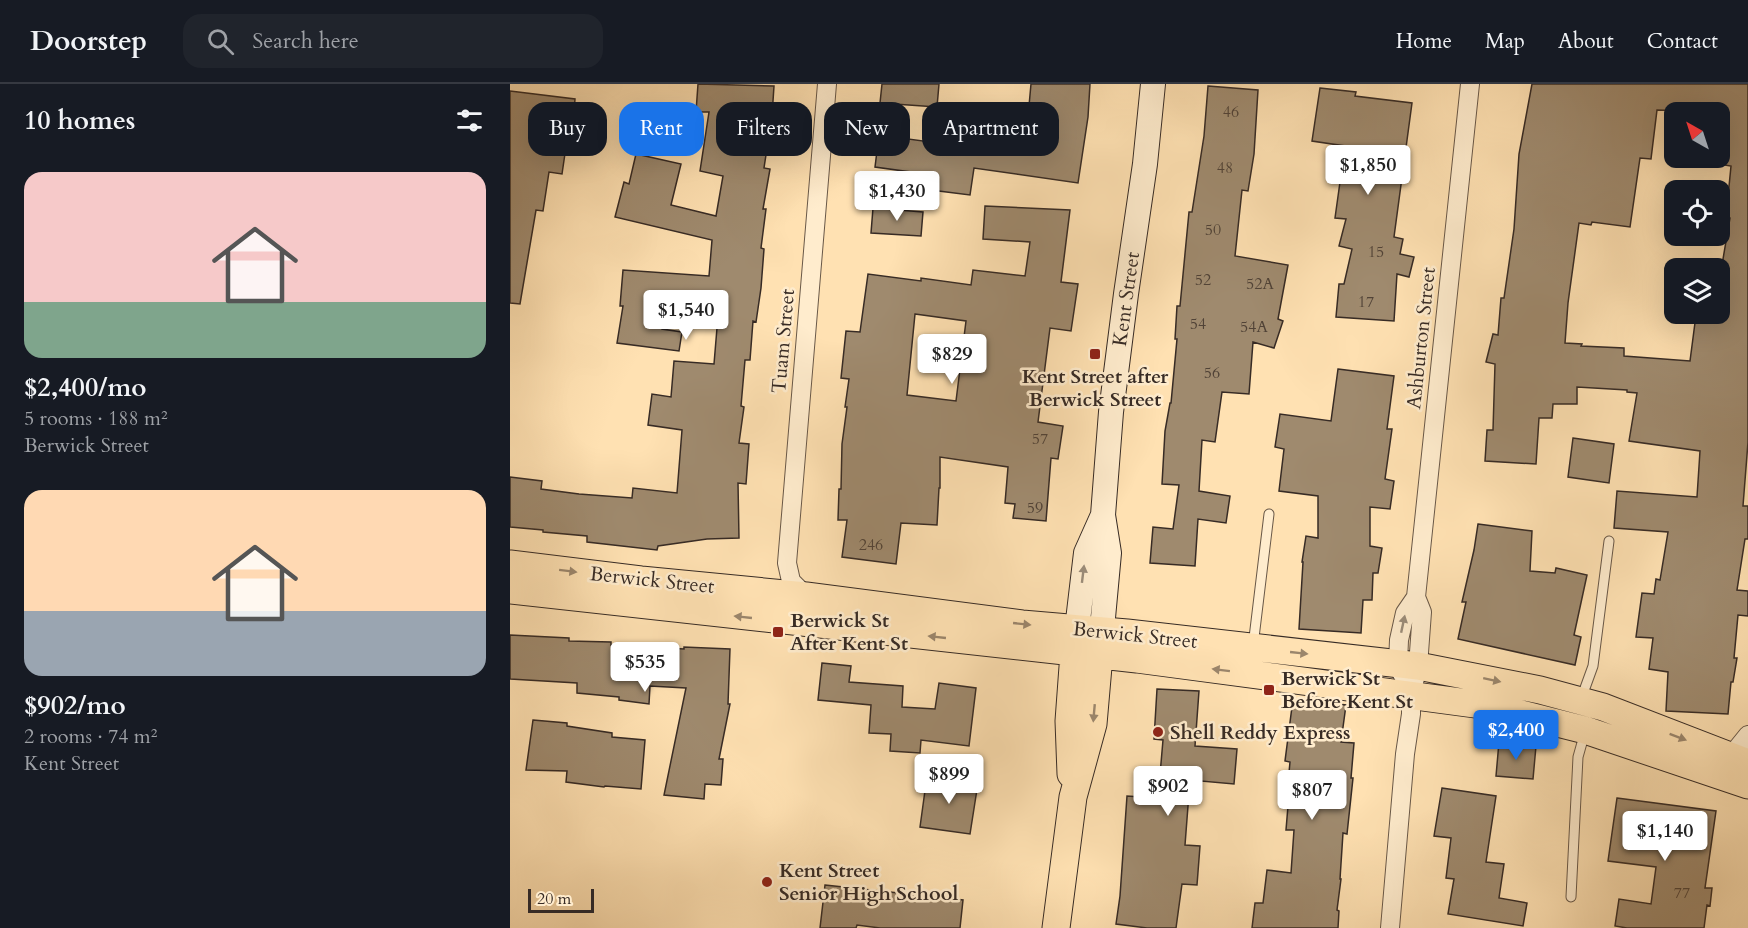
<!DOCTYPE html>
<meta charset="utf-8">
<style>
body{margin:0;font-family:Cardo,serif;background:#20242c;color:#f1f3f6;height:100vh;display:flex;flex-direction:column;font-size:22px;white-space:nowrap}
*{box-sizing:border-box;margin:0}
p{font-size:20px;color:#9ea1a6}
.icon{flex:none;width:33px;height:33px;fill:none;stroke:currentColor;stroke-width:2;stroke-linecap:round;stroke-linejoin:round}
.map{position:relative;flex:1;overflow:hidden}
.side{display:flex;flex-direction:column;background:#171b24;width:510px}
.side>*{flex:none}
.top-card{position:absolute;left:18px;top:18px;width:570px;height:54px;display:flex;gap:12px}
.needle{width:39px;rotate:321deg}
.tools{position:absolute;left:1154px;top:18px;display:grid;gap:12px}
.tools a{display:grid;place-items:center;width:66px;height:66px;border-radius:12px;background:#171b24;box-shadow:0 6px 24px #0002;font-size:30px}
.scale{position:absolute;left:18px;bottom:15px;width:66px;box-sizing:border-box;padding-left:6px;border:3px solid #372b25;border-top:0;font-size:16px;line-height:21px;white-space:nowrap;color:#372b25;-webkit-text-stroke:4px #ffeccd;paint-order:stroke}
.price{position:absolute;translate:-50% -51px;padding:0 14px;border-radius:6px;background:#fff;color:#222;font-size:20px;line-height:39px;filter:drop-shadow(0 2px 3px #0008)}
.price::after{content:'';position:absolute;left:50%;top:36px;width:18px;height:14px;margin-left:-9px;background:inherit;clip-path:polygon(0 0,100% 0,50% 100%)}
.price.active{background:#1a73e8;color:#fff}
ul{padding:0;list-style:none}
li{display:grid;align-content:center;gap:12px;height:318px;padding:0 24px}
li span{display:grid;place-items:center;height:186px;border-radius:18px;color:#555}
li>.icon{margin-inline-start:auto}
span .icon{width:108px;height:108px;fill:#fffc;stroke-width:1}
li b{font-size:26px}
h2{display:flex;justify-content:space-between;align-items:center;height:72px;padding:0 24px;font-size:26px}
.tag{padding:0 21px;border-radius:18px;background:#171b24;box-shadow:0 6px 24px #0002;font-size:21px;line-height:54px}
.tag.active{background:#1a73e8;color:#fff}
header{display:flex;align-items:center;gap:36px;box-sizing:border-box;height:84px;padding:0 30px;background:#171b24;border-bottom:2px solid #363941}
header strong{font-size:28px}
nav{display:flex;gap:33px;margin-inline-start:auto;font-size:21px}
.search{width:420px;height:54px;background:#20242c;display:flex;align-items:center;gap:15px;box-sizing:border-box;padding:0 21px;border-radius:18px;color:#9ea1a6;font-size:22px}
main{display:flex;flex:1;min-height:0}
.map>svg:first-child{display:block}
.building{fill:#9f8a6e;stroke:#372b25;stroke-width:1.5;fill-rule:evenodd}
.lines{fill:none;stroke-linecap:round;stroke-linejoin:round}
.service-casing{stroke:#695848;stroke-width:11}
.minor-casing{stroke:#695848;stroke-width:20}
.secondary-casing{stroke:#372b25;stroke-width:26}
.primary-casing{stroke:#372b25;stroke-width:29}
.service{stroke:#ffeccd;stroke-width:9}
.minor{stroke:#ffeccd;stroke-width:18}
.secondary{stroke:#ffeccd;stroke-width:24}
.primary{stroke:#ffe1b2;stroke-width:27}
.oneway{fill:#9b866c}
.oneway2{fill:#9b8c79}
.poi-dot{fill:#8f2418;stroke:#ffeccd;stroke-width:2}
.labels{text-anchor:middle;dominant-baseline:central;stroke-width:5;stroke-linejoin:round;paint-order:stroke}
.number-label{font-size:16px;fill:#514337}
.street-label{font-size:20px;fill:#372b25;stroke:#ffeccd}
.poi-label{font-size:20px;font-weight:bold;fill:#372b25;stroke:#ffeccd;text-anchor:start}
</style>
<header>
<strong>Doorstep</strong>
<div class="search"><svg class="icon" aria-label="search" viewBox="0 0 24 24"><circle cx="10" cy="10" r="6"/><path d="M15 15l6 6"/></svg>Search here</div>
<nav><a>Home</a><a>Map</a><a>About</a><a>Contact</a></nav>
</header>
<main>
<section class="side">
<h2>10 homes<svg class="icon" aria-label="filters" viewBox="0 0 24 24"><path d="M4 7h16M4 17h16"/><circle cx="9" cy="7" r="2"/><circle cx="15" cy="17" r="2"/></svg></h2>
<ul>
<li><span style="background:linear-gradient(#f6c9c9 70%,#7fa58c 0)"><svg class="icon" aria-label="home" viewBox="0 0 24 24"><path d="M3 11l9-7 9 7M6 9v11h12V9"/></svg></span><div><b>$2,400/mo</b><p>5 rooms · 188 m²</p><p>Berwick Street</p></div></li>
<li><span style="background:linear-gradient(#ffd9b3 65%,#9aa5b1 0)"><svg class="icon" aria-label="home" viewBox="0 0 24 24"><path d="M3 11l9-7 9 7M6 9v11h12V9"/></svg></span><div><b>$902/mo</b><p>2 rooms · 74 m²</p><p>Kent Street</p></div></li>
</ul>
</section>
<div class="map">
<svg width="1238" height="844" viewBox="0 0 1238 844">
<rect width="100%" height="100%" fill="#ffe1b2"/>
<filter id="stains"><feTurbulence type="fractalNoise" baseFrequency=".00333" numOctaves="4"/><feColorMatrix values="0 0 0 0 .2 0 0 0 0 .09 0 0 0 0 .02 0 0 0 .5 -.17"/></filter>
<radialGradient id="worn" r=".72"><stop offset=".6" stop-color="#630" stop-opacity="0"/><stop offset="1" stop-color="#630" stop-opacity=".3"/></radialGradient>
<path class="building" d="M188 0 264 2 262 32 254 84 260 85 253 125H256L251 164 254 165 251 204 246 238 243 237 240 276H235L231 322 234 323 229 359 239 360 236 400 228 399 229 454 197 455 148 462 147 466 77 458V452L33 448V446L0 443V393L32 397 31 405 69 410 122 414 123 404 167 409 172 346 138 341 142 310 161 313 164 277 204 280 208 232 193 230 195 213 155 210 152 245 172 248 169 267 107 259 113 222H110L113 186 199 192 202 156 105 133 114 98 119 100 126 70 171 80 161 121 206 132 213 92 190 87 199 28H186Z
M372 0H429L427 23 370 19Z
M521 0H580L578 33 568 99 464 84 460 111 413 105 415 90 365 83 369 51 420 58 421 48 486 57 487 51 516 55Z
M1022 0H1238V358L1233 422H1238V455H1235L1227 506 1238 507V532L1228 531 1224 574H1227L1223 598H1221L1218 630 1156 627 1158 588 1139 585 1143 554 1126 553 1132 509 1144 510 1146 495 1150 496 1158 448 1104 444 1107 407 1187 413 1190 367 1119 357 1127 309 1117 308V306L1067 303V320H1043L1042 334H1029L1026 380 975 377 977 346H983L985 280 976 278 983 250 988 251 991 214H994L1004 145 1009 70ZM1147 26 1209 28V80L1221 82 1216 133 1220 134 1213 175 1209 234 1186 231 1180 277 1114 272V264L1071 262 1072 260 1055 259 1058 219 1069 139 1081 141 1082 138 1120 143 1130 74 1141 75Z
M698 2 748 6 744 70 738 107 732 106 725 172 778 181 768 235 773 237 764 264 743 258 739 310 712 308 705 358 692 356 689 407 720 412 716 439 688 435 685 482 640 479 643 443 663 445 669 401 652 400 655 347 660 319H661L667 255H665L667 222H670L679 128H682L694 52Z
M810 4 846 8 845 12 902 19 884 153 893 155 890 170 904 173 899 193 887 190 884 237 826 233 829 200H834L842 165 829 162 836 135 825 134 835 62 802 57Z
M0 7 65 15 64 28 75 29 72 51 58 49 52 90 39 88 33 127 26 126 10 220 0 219Z
M475 122 560 126 551 198 568 200 561 247 540 244 528 338 553 342 548 375 541 374 536 437 503 434 505 420 495 419 498 383 430 373V404H429L427 441 391 439 386 480 332 473 337 436H328L329 405H331L332 360 337 323H335L339 295 331 294 336 247 350 248 358 190 411 197V194L461 201 463 186 515 192 520 158 473 155ZM405 230 456 237 446 317 397 311Z
M363 124 413 128 411 152 361 149Z
M828 285 884 292 877 345H882L875 395 884 397 880 425 860 423V462L872 464 868 489H863L862 516H853L851 549 789 545 793 478H792L796 452 808 454V412L769 407 774 365 765 363 770 330 821 337Z
M1063 354 1104 360 1099 399 1058 393Z
M968 440 1022 447 1020 487 1045 489 1046 484 1077 491 1064 551 1071 553 1065 581 948 555 956 518H952L964 466Z
M0 551 59 554V557L101 558V561L174 565V563L220 565 218 620H220L209 675H213L211 701 195 700 194 715 154 711 176 604 140 602 139 620 109 616V613L67 609V599L0 595Z
M312 579 341 582 339 598 393 602 392 623 425 625 429 599 466 604 459 662 411 656 410 669 380 667 381 650 359 649 361 621 308 616Z
M647 605 689 607 685 662 727 665 724 700 680 696 675 761 690 762 687 801 672 800 666 844H637L606 840 610 812 617 712 648 714 653 656 644 655Z
M783 615 836 621 831 658 844 659 841 694H843L837 750 833 749 830 795H831L827 826 829 827 828 844H742L745 819H753L757 786 781 789 784 746H776L779 710H777L780 678 775 677Z
M23 636 57 639V642L102 649V653L135 656 131 705 95 702 94 703 56 698 57 687 16 686Z
M989 658 1026 662 1023 695 986 692Z
M417 692 468 699 460 750 410 743Z
M932 704 986 712 976 778 994 780 989 814 1017 819 1013 842 938 830 944 795 936 794 941 754 924 752Z
M1107 714 1206 727 1195 804H1202L1200 822 1197 821 1194 844H1117L1105 842 1109 815 1141 820 1146 783 1098 777Z
M315 801 453 816 450 844H370L347 841 346 844H310Z"/>
<g class="lines">
<defs>
<path id="service" d="M743 562 759 430
M1071 615 1083 582 1099 457
M1061 813 1068 673 1075 648"/>
<path id="minor" d="M296 512 281 497 277 479 317 0
M892 590 888 579 889 556 895 529 906 513
M1221 672 1238 651
M880 844 895 670 901 630V611L908 582 912 528 906 513 960 0"/>
<path id="secondary" d="M565 562 576 469 593 431
M590 566 599 469 593 431 601 328 616 210 635 80 643 0"/>
<path id="primary" d="M0 480 131 496 296 512 512 540 617 549 908 582 1030 606 1093 623 1238 679
M0 506 627 575 980 622 1075 646 1238 701
M561 690 559 637 564 569
M546 844 563 713 583 640 589 571"/>
</defs>
<use href="#service" class="service-casing"/>
<use href="#minor" class="minor-casing"/>
<use href="#secondary" class="secondary-casing"/>
<use href="#primary" class="primary-casing"/>
<use href="#service" class="service"/>
<use href="#minor" class="minor"/>
<use href="#secondary" class="secondary"/>
<use href="#primary" class="primary"/>
</g>
<defs><path id="oneway-solid" d="M-6-.8H1V-3.2L6.5 0L1 3.2V.8H-6Z" transform="scale(1.5)"/></defs>
<g class="oneway">
<use href="#oneway-solid" transform="translate(58 487) rotate(7)"/>
<use href="#oneway-solid" transform="translate(233 533) rotate(-174)"/>
<use href="#oneway-solid" transform="translate(512 540) rotate(6)"/>
<use href="#oneway-solid" transform="translate(427 553) rotate(-174)"/>
<use href="#oneway-solid" transform="translate(789 569) rotate(6)"/>
<use href="#oneway-solid" transform="translate(711 586) rotate(-173)"/>
<use href="#oneway-solid" transform="translate(982 596) rotate(12)"/>
<use href="#oneway-solid" transform="translate(584 629) rotate(95)"/>
<use href="#oneway-solid" transform="translate(1168 653) rotate(21)"/>
</g>
<g class="oneway2">
<use href="#oneway-solid" transform="translate(573 490) rotate(-83)"/>
<use href="#oneway-solid" transform="translate(893 540) rotate(-78)"/>
</g>
<g class="poi-dot">
<rect x="579" y="264" width="12" height="12" rx="3"/>
<rect x="262" y="542" width="12" height="12" rx="3"/>
<rect x="753" y="600" width="12" height="12" rx="3"/>
<circle cx="648" cy="648" r="6"/>
<circle cx="257" cy="798" r="6"/>
</g>
<g class="labels">
<g class="number-label">
<text x="721" y="28">46</text>
<text x="715" y="84">48</text>
<text x="703" y="146">50</text>
<text x="866" y="168">15</text>
<text x="693" y="196">52</text>
<text x="750" y="200">52A</text>
<text x="856" y="218">17</text>
<text x="688" y="240">54</text>
<text x="744" y="243">54A</text>
<text x="702" y="289">56</text>
<text x="530" y="355">57</text>
<text x="525" y="424">59</text>
<text x="361" y="461">246</text>
<text x="1172" y="809">77</text>
</g>
<g class="street-label">
<text transform="translate(616 215) rotate(-82)">Kent Street</text>
<text transform="translate(911 254) rotate(-84)">Ashburton Street</text>
<text transform="translate(273 257) rotate(-85)">Tuam Street</text>
<text transform="translate(142 496) rotate(6)">Berwick Street</text>
<text transform="translate(625 551) rotate(6)">Berwick Street</text>
</g>
<g class="poi-label">
<text x="585" y="292" text-anchor="middle">Kent Street after<tspan x="585" dy="23">Berwick Street</tspan></text>
<text x="280" y="536">Berwick St<tspan x="280" dy="23">After Kent St</tspan></text>
<text x="771" y="594">Berwick St<tspan x="771" dy="23">Before Kent St</tspan></text>
<text x="660" y="648">Shell Reddy Express</text>
<text x="269" y="786">Kent Street<tspan x="269" dy="23">Senior High School</tspan></text>
</g>
</g>
<rect width="100%" height="100%" filter="url(#stains)"/>
<rect width="100%" height="100%" fill="url(#worn)"/>
</svg>
<div class="tools">
<a><svg class="needle" viewBox="-14 -14 28 28"><path d="M0-13l5 13h-10z" fill="#e53935"/><path d="M0 13l5-13h-10z" fill="#9ea1a6"/></svg></a>
<a><svg class="icon" aria-label="locate" viewBox="0 0 24 24"><circle cx="12" cy="12" r="6"/><path d="M12 2v4M12 18v4M2 12h4M18 12h4"/></svg></a>
<a><svg class="icon" aria-label="layers" viewBox="0 0 24 24"><path d="M12 4l9 5-9 5-9-5zM3 14l9 5 9-5"/></svg></a>
</div>
<div class="scale">20 m</div>
<b class="price" style="left:858px;top:112px">$1,850</b>
<b class="price" style="left:387px;top:138px">$1,430</b>
<b class="price" style="left:176px;top:257px">$1,540</b>
<b class="price" style="left:442px;top:301px">$829</b>
<b class="price" style="left:135px;top:609px">$535</b>
<b class="price active" style="left:1006px;top:677px">$2,400</b>
<b class="price" style="left:439px;top:721px">$899</b>
<b class="price" style="left:658px;top:733px">$902</b>
<b class="price" style="left:802px;top:737px">$807</b>
<b class="price" style="left:1155px;top:778px">$1,140</b>
<div class="top-card">
<a class="tag">Buy</a>
<a class="tag active">Rent</a>
<a class="tag">Filters</a>
<a class="tag">New</a>
<a class="tag">Apartment</a>
</div>
</div>
</main>
